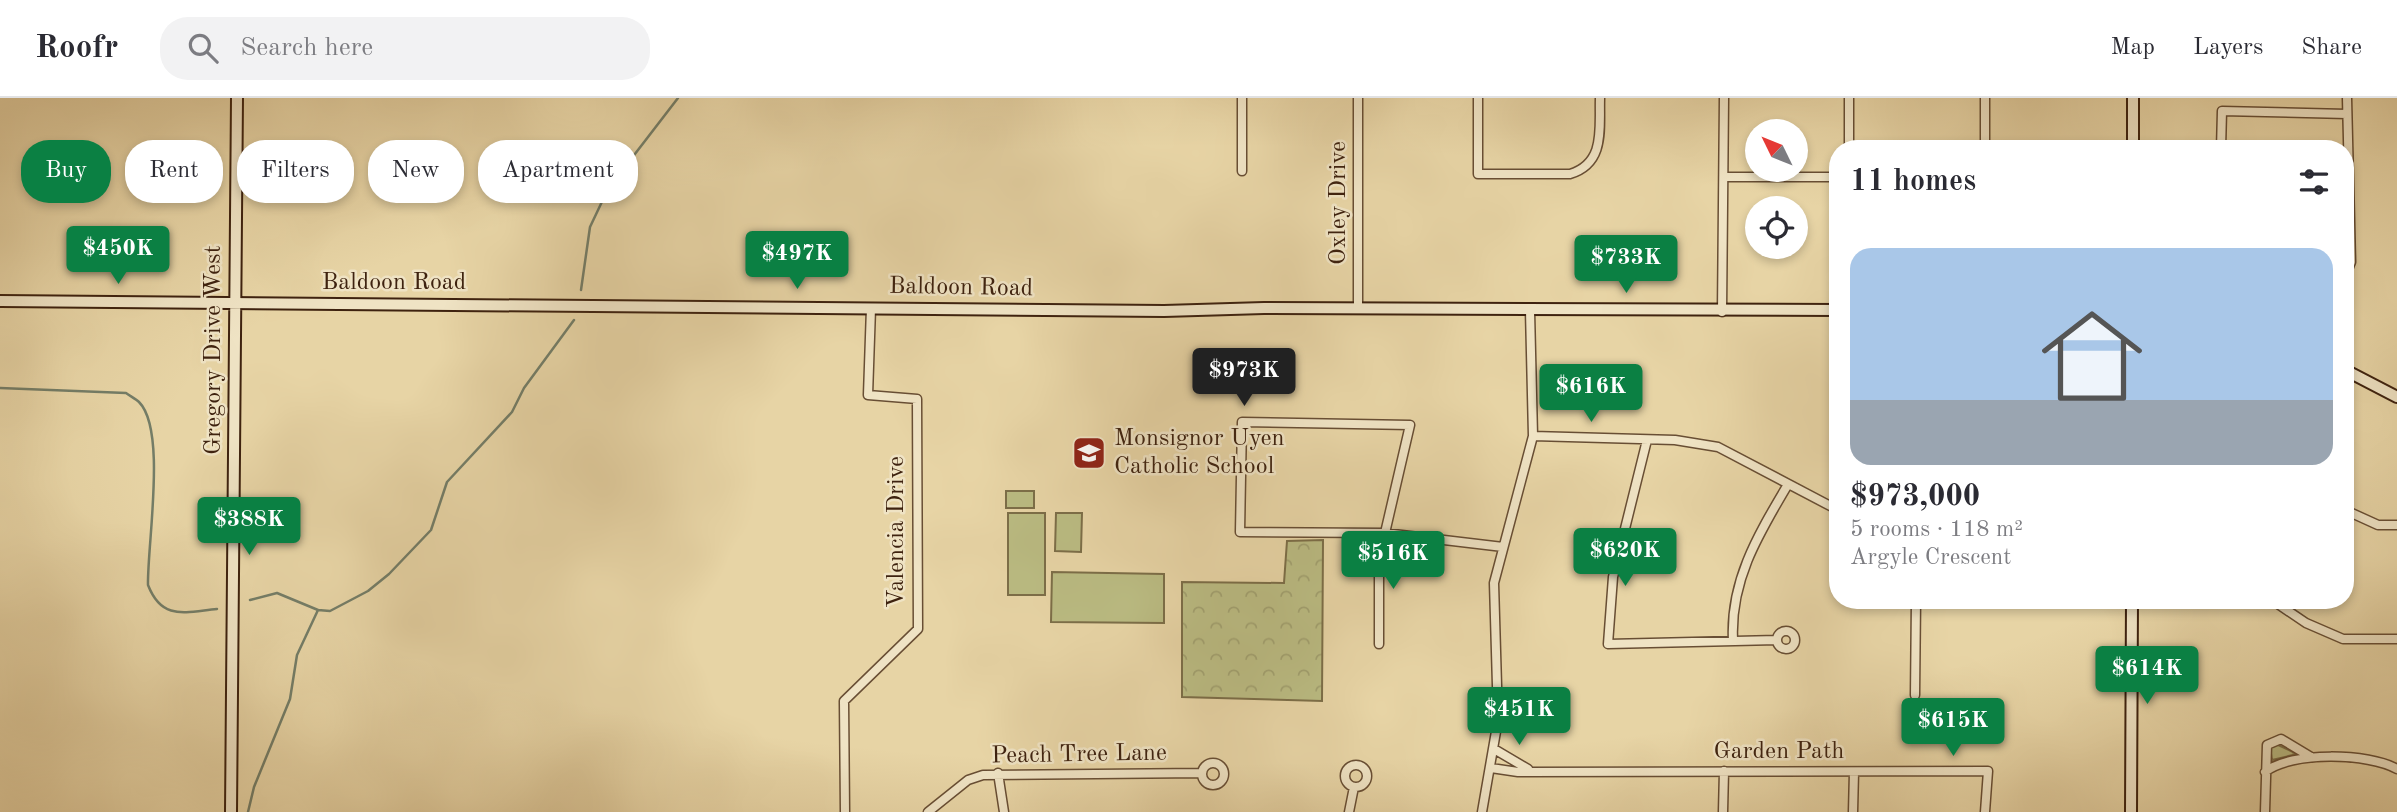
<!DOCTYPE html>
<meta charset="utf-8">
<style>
body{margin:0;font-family:"Old Standard TT",serif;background:#f2f2f3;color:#2b2b33;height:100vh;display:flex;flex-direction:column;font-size:26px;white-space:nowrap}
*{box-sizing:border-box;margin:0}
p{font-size:23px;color:#7c7c81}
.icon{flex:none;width:38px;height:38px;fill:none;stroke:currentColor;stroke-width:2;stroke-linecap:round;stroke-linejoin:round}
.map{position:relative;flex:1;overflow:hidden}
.side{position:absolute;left:1829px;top:42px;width:525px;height:469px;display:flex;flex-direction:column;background:#fff;border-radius:28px;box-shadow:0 4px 10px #0003}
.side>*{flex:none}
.banner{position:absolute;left:21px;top:42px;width:665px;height:63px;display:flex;gap:14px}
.needle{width:46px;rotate:313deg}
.controls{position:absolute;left:1745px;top:21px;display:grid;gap:14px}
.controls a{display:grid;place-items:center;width:63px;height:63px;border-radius:50%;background:#fff;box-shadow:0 4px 10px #0003;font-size:35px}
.price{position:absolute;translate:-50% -60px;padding:0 16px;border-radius:7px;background:#0b8043;color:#fff;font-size:23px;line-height:46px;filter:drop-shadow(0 2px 4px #0008)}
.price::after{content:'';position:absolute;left:50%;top:42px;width:21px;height:16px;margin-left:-10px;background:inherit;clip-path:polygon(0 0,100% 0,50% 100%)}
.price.current{background:#222;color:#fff}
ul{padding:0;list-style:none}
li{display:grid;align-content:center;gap:14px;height:371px;padding:0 21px}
li span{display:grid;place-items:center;height:217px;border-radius:21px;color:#555}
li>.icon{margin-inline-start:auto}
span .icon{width:126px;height:126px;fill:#fffc;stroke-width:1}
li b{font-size:30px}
h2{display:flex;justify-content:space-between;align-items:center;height:84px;padding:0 21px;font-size:30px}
.pill{padding:0 24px;border-radius:28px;background:#fff;box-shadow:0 4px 10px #0003;font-size:24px;line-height:63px}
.pill.current{background:#0b8043;color:#fff}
header{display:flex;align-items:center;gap:42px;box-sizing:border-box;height:98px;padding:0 35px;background:#fff;border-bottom:2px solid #e1e1e2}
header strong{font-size:33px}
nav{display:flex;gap:38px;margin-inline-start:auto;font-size:24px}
.search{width:490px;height:63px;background:#f2f2f3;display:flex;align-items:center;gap:18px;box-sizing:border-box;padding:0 24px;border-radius:28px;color:#7c7c81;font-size:26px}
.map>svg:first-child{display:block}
.grass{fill:url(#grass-tufts);stroke:#7c6e48;stroke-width:2}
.park{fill:url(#park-crowns);stroke:#7c6e48;stroke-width:2}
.pitch{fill:#babb82;stroke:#7c6e48;stroke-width:2}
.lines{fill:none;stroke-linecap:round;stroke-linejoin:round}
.stream{stroke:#747d67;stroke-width:2.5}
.street-casing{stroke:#684e34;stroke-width:11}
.secondary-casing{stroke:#3e220f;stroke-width:14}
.street{stroke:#efe3c4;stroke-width:8}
.secondary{stroke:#efe3c4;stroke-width:10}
.labels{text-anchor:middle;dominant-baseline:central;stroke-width:5;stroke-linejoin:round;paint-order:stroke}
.street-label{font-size:24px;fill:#3e220f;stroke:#efe3c4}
.poi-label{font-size:24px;fill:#3e220f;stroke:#efe3c4;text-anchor:start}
</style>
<header>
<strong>Roofr</strong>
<div class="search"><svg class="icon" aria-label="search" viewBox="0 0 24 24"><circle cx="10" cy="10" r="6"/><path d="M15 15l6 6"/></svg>Search here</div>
<nav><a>Map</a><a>Layers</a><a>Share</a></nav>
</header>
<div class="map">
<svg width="2397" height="714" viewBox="0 0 2397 714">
<defs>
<pattern id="grass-tufts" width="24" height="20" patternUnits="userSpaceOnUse" patternTransform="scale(1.75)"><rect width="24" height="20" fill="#babb82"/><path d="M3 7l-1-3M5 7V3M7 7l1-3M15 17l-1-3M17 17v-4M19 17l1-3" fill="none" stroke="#a1a06f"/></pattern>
<pattern id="park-crowns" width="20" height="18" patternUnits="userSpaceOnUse" patternTransform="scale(1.75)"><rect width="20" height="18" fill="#babb82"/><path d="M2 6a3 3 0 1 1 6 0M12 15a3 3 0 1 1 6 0" fill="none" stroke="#a1a06f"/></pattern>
</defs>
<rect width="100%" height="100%" fill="#e7d4a5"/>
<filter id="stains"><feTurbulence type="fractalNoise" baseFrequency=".00286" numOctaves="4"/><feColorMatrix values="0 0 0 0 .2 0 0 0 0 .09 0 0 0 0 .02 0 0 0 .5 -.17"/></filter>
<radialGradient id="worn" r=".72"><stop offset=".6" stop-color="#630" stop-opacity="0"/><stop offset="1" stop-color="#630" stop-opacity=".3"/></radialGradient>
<path class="grass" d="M2276 646 2297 656 2272 662 2270 649Z"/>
<path class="park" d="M1323 442 1322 603 1182 599V484L1284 485 1287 443Z"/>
<path class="pitch" d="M1006 393H1034V410H1006Z
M1008 415H1045V497H1008Z
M1056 415H1082L1081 454 1055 453Z
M1052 474 1164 476V525L1051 524Z"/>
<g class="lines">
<path class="stream" d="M581 192 590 129 608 91 678 0
M0 290 126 295C130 298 136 301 139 304 167 332 147 447 148 487 162 523 185 514 217 511
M250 502 277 495 318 512 330 513 368 493 389 476 431 432 447 384 512 314 524 290 574 222
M248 714 254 689 290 601 297 557 318 512"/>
<defs>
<path id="street" d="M1242 0V73
M1478 0V76H1570C1606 65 1599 30 1600 0
M1849 51V0
M1985 51V0
M2221 51 2222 13 2347 16
M1725 79H1838
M2345 179 2351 164 2347 0
M1358 211V0
M1722 214 1724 0
M1533 338 1675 342 1718 349 1838 412
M1647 342 1613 479 1608 546 1777 542
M2345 412 2378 427H2397
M2272 502 2306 525 2343 541H2397
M1777 542a9 9 0 1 1 18 0a9 9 0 1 1-18 0Z
M1733 542C1730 483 1758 437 1787 388
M1379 546V448L1385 435 1410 327 1242 324 1240 434 1385 435 1503 449
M1915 597 1916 502
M1494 651 1528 671
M1202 676a11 11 0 1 1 22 0a11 11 0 1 1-22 0Z
M1345 678a11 11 0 1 1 22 0a11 11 0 1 1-22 0Z
M1491 670 1518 674 1988 673 1985 714
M2265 674C2291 653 2369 655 2397 671
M998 675 1004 714
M845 714 844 603 918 531 917 301 868 297 871 210
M928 714 968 682 983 677 1202 675
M1349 714 1354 689
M1482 714 1498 622 1494 485 1533 338 1530 213
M1723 714 1724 673
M1853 714 1854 674
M2265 714 2267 647 2281 641 2311 659"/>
<path id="secondary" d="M2133 51V0
M0 203 1164 213 1264 210 1838 212
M2345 272 2397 299
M231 714 237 0
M2131 714 2132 502"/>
</defs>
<use href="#street" class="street-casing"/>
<use href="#secondary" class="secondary-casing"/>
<use href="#street" class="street"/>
<use href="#secondary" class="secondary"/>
</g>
<defs>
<symbol id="school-square" viewBox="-11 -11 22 22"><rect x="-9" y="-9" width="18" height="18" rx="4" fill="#8f2418" stroke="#efe3c4"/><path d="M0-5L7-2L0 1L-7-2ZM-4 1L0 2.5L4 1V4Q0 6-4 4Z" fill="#fff"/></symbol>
</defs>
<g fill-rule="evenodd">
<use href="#school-square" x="1070" y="336" width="38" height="38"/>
</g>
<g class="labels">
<g class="street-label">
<text transform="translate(1339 105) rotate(-90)">Oxley Drive</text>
<text x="394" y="185">Baldoon Road</text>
<text transform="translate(961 190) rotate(1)">Baldoon Road</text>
<text transform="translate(214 252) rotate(-90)">Gregory Drive West</text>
<text transform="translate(897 434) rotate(-90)">Valencia Drive</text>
<text x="1779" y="654">Garden Path</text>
<text transform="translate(1079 657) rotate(-1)">Peach Tree Lane</text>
</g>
<g class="poi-label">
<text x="1114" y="341">Monsignor Uyen<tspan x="1114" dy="28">Catholic School</tspan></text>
</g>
</g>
<rect width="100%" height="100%" filter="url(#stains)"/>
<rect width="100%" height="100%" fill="url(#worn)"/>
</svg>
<div class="controls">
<a><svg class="needle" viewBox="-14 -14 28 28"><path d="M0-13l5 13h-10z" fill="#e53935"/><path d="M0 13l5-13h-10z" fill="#7c7c81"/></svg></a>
<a><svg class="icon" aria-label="locate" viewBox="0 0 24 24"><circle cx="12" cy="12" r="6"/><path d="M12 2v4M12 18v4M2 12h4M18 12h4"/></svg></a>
</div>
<b class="price" style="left:118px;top:188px">$450K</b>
<b class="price" style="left:797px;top:193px">$497K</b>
<b class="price" style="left:1626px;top:197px">$733K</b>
<b class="price current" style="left:1244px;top:310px">$973K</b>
<b class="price" style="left:1591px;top:326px">$616K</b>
<b class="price" style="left:249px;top:459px">$388K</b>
<b class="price" style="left:1625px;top:490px">$620K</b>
<b class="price" style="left:1393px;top:493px">$516K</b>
<b class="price" style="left:2147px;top:608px">$614K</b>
<b class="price" style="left:1519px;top:649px">$451K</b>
<b class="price" style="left:1953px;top:660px">$615K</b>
<div class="banner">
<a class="pill current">Buy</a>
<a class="pill">Rent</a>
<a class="pill">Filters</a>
<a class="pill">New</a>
<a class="pill">Apartment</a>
</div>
<section class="side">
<h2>11 homes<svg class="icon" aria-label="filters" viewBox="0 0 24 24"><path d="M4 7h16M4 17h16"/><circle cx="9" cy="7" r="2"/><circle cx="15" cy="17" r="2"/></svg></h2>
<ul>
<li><span style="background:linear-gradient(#a9c7e8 70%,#9aa5b1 0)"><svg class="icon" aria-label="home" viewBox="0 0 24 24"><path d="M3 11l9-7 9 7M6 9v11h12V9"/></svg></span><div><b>$973,000</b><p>5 rooms · 118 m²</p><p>Argyle Crescent</p></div></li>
</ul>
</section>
</div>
